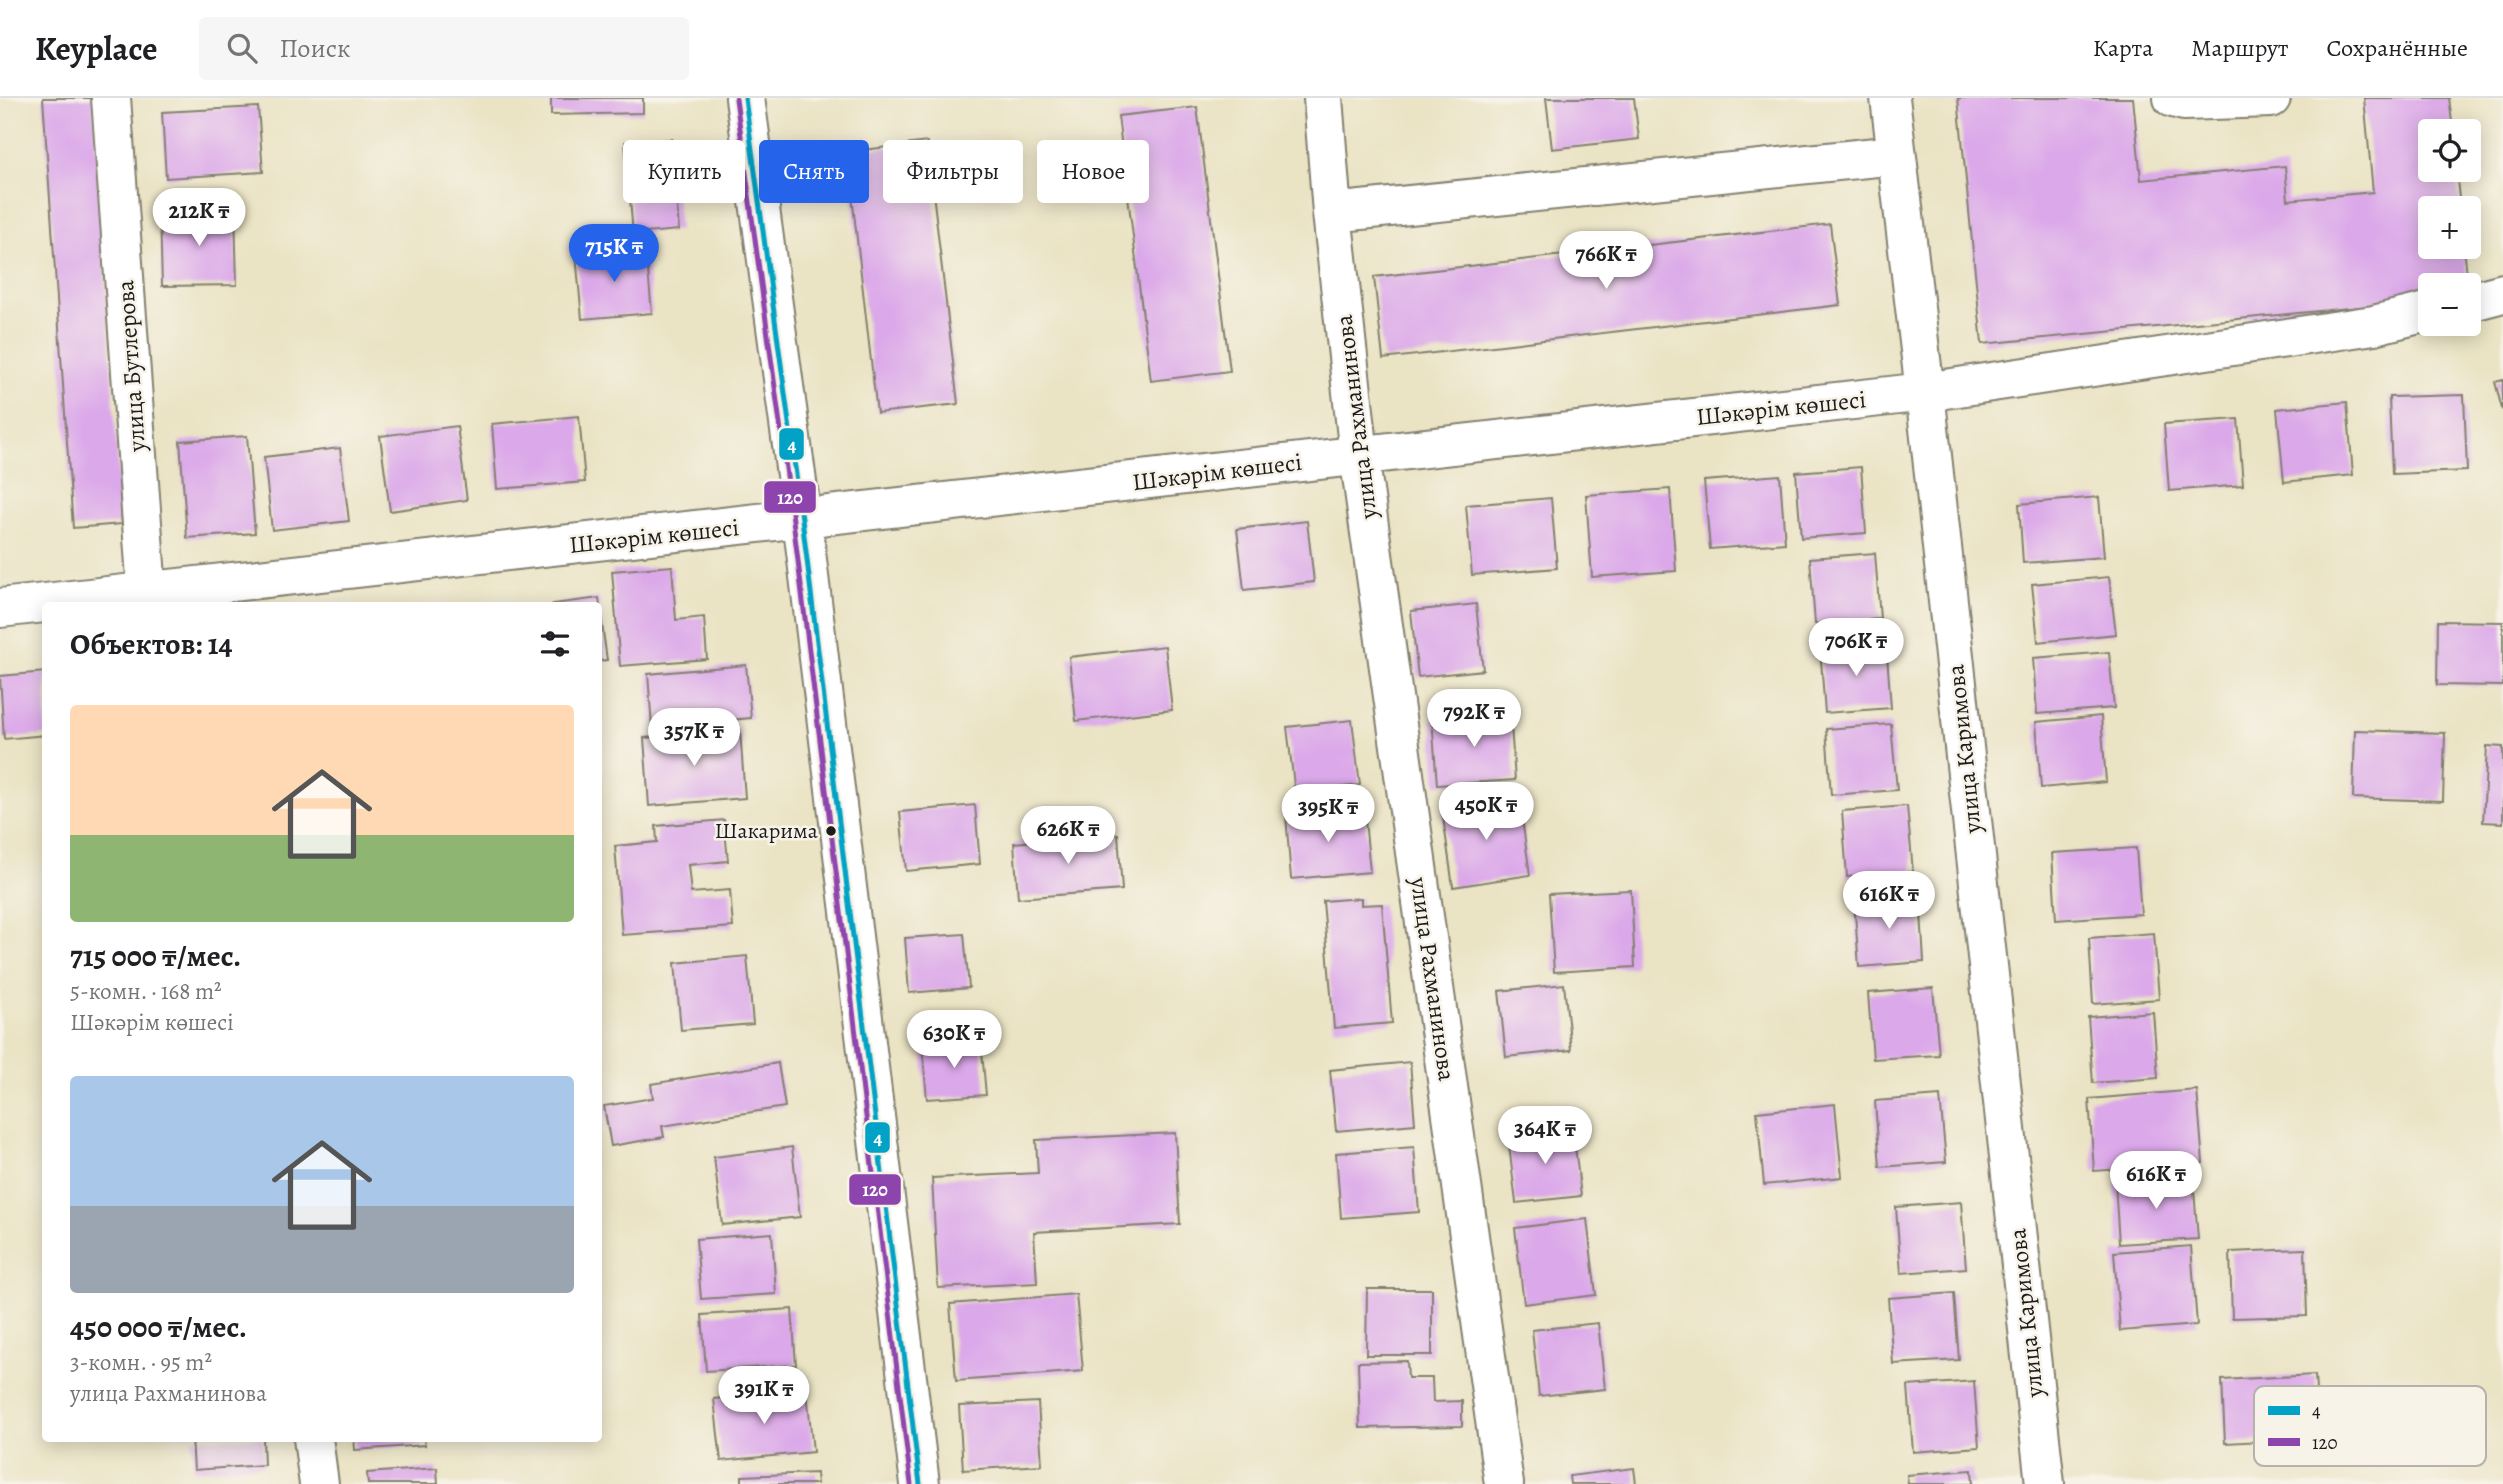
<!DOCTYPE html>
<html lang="ru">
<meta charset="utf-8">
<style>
body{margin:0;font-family:Alegreya,serif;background:#f6f6f6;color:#202124;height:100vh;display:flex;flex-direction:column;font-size:26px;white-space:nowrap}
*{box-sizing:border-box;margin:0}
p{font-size:23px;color:#757577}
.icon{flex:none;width:38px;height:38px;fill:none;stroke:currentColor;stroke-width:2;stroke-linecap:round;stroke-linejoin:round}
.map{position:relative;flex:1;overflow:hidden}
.panel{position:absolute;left:42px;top:504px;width:560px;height:840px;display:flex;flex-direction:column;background:#fff;border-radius:7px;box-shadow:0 4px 18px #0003}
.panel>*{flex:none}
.hud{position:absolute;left:623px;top:42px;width:665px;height:63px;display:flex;gap:14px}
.fabs{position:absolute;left:2418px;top:21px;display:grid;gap:14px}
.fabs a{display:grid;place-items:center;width:63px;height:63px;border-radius:7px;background:#fff;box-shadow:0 4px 18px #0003;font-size:35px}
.price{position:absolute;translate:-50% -60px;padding:0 16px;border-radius:24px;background:#fff;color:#222;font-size:23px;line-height:46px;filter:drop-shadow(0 2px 4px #0008)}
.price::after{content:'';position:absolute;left:50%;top:42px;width:21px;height:16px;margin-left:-10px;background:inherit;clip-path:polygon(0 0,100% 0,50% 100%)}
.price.selected{background:#2563eb;color:#fff}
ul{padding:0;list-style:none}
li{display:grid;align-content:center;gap:14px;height:371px;padding:0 28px}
li span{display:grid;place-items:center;height:217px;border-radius:7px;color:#555}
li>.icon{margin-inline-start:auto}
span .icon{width:126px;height:126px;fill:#fffc;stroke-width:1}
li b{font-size:30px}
h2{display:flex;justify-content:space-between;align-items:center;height:84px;padding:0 28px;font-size:30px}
.pill{padding:0 24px;border-radius:7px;background:#fff;box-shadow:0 4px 18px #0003;font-size:24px;line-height:63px}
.pill.selected{background:#2563eb;color:#fff}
header{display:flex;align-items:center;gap:42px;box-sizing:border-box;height:98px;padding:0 35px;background:#fff;border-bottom:2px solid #e0e0e0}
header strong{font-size:33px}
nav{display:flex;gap:38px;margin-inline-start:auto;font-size:24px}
.search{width:490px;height:63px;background:#f6f6f6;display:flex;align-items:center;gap:18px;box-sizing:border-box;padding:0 24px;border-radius:7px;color:#757577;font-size:26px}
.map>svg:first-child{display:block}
.building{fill:#dba8e9}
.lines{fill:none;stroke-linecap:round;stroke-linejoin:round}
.minor-casing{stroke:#838070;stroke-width:42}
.minor{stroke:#fff;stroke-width:38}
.bus-1-casing{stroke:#f7f3e8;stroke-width:10}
.bus-2-casing{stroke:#f7f3e8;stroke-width:10}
.bus-1{stroke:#01a2c5;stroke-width:5}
.bus-2{stroke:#8e44ad;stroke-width:5}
.bus-dot{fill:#1c1c1c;stroke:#f7f3e8;stroke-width:2.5}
.labels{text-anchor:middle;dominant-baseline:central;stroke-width:5;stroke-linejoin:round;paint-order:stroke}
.bus-label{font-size:22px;fill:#1c1c1c;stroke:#f7f3e8;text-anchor:end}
.street-label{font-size:24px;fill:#1c1c1c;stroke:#f7f3e8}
.key{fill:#f7f3e8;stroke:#b5b2ab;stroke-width:2}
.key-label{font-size:19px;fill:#1c1c1c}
.line-badge{stroke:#f7f3e8;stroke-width:2.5}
.badge-label{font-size:19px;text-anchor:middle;font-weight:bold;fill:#fff}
</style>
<header>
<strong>Keyplace</strong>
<div class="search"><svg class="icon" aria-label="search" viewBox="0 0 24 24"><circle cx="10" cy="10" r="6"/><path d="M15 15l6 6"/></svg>Поиск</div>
<nav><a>Карта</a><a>Маршрут</a><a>Сохранённые</a></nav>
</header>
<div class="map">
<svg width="2503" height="1386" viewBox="0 0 2503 1386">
<rect width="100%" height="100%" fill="#f7f3e8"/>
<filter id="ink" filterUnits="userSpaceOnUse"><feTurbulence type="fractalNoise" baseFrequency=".0143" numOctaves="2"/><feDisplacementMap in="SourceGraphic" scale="14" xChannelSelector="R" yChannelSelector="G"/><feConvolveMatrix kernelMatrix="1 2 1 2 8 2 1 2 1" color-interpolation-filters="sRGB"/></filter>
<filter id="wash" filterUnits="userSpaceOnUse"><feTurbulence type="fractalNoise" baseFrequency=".00686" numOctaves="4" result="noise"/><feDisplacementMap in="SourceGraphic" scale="28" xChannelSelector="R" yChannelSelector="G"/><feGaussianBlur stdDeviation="1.57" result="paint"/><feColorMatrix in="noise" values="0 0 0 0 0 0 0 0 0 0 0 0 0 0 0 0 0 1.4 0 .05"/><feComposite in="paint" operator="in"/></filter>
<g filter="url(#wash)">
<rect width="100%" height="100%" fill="#eae3c4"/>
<g id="blocks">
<path class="building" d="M43 0H93L122 426 73 430Z
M551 0H643V15L551 17Z
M1546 0H1634L1639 41 1552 51Z
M1958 0H2133L2141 82 2285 68 2288 102 2373 94 2364 0H2449L2453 33H2431V72H2456L2460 110H2431V149H2464L2468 187H2431V202L1982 246Z
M258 9 263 74 166 80 162 14Z
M1197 9 1230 273 1151 283 1118 18Z
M672 41 679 132 633 136 625 44Z
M927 44 958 306 877 315 847 54Z
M235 112 237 187 162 188 160 115Z
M1830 126 1840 207 1383 261 1374 179Z
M646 151 652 215 582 221 576 157Z
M2503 282V310L2502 311 2495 284Z
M2464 297 2467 373 2392 376 2389 299Z
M2347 304 2353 377 2284 384 2277 311Z
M579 318 585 384 497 391 492 326Z
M2238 321 2243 387 2169 393 2164 326Z
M457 328 467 402 390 413 380 338Z
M247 338 255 435 187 440 180 343Z
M340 350 349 423 272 432 264 359Z
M1861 369 1866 435 1801 440 1796 374Z
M1780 377 1785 445 1710 451 1704 383Z
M1670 391 1676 473 1592 479 1586 397Z
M2099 399 2104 459 2023 465 2019 406Z
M1551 400 1557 470 1472 477 1466 407Z
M1307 423 1314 484 1244 492 1237 431Z
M1875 455 1880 521 1815 526 1810 460Z
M672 468 676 522 704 519 707 561 620 568 612 473Z
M2109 479 2116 536 2038 544 2032 486Z
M599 500 600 508H554L553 506Z
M1476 506 1483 572 1418 579 1411 513Z
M600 512 607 562 598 563V513Z
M2438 523 2503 524V588L2437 587Z
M1886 544 1891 610 1825 615 1820 549Z
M1165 548 1172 612 1076 623 1069 559Z
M2109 554 2114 610 2037 616 2033 560Z
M746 567 751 620 652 629 648 576Z
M46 574V637L4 641 0 578Z
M1510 614 1515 682 1437 687 1432 620Z
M2101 618 2106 684 2041 690 2036 624Z
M1352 622 1360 687 1295 695 1287 629Z
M1891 626 1897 692 1831 697 1826 631Z
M740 632 745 700 649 708 644 640Z
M2355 632 2445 635 2443 703 2353 700Z
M2487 648 2503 649V725L2483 724Z
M1519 700 1530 777 1453 789 1442 712Z
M975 707 980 766 906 773 900 714Z
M1907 708 1913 774 1847 779 1842 713Z
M1364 711 1370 774 1291 781 1286 717Z
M724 722 728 763 688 767 691 795 730 792 733 829 622 837 615 748 657 744 656 728Z
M1118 736 1122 792 1018 800 1014 745Z
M2136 750 2141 816 2056 822 2052 755Z
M1631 792 1635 869 1554 874 1549 796Z
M1920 798 1924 864 1859 869 1854 802Z
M1361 800V807L1382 806 1392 925 1334 930 1323 803Z
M2154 835 2159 901 2093 906 2089 840Z
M964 836 969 890 909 895 905 840Z
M747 858 753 926 681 932 675 865Z
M1564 886 1571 952 1506 959 1499 893Z
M1933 890 1939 957 1873 961 1868 895Z
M2153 914 2158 980 2093 985 2088 919Z
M981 943 986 997 927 1001 922 947Z
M1410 964 1415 1026 1336 1033 1330 972Z
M778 965 785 1009 662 1028 664 1039 611 1048 604 1008 653 1000 651 986Z
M2197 992 2203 1065 2094 1073 2089 1001Z
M1940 998 1946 1064 1880 1069 1875 1003Z
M1835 1006 1842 1079 1764 1087 1757 1014Z
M1573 1032 1581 1098 1516 1105 1508 1039Z
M1175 1035 1180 1126 1034 1134 1037 1185 938 1190 932 1080 1038 1075 1036 1042Z
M792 1049 800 1119 722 1127 714 1059Z
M1414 1049 1419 1114 1341 1120 1336 1055Z
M2193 1079 2198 1141 2119 1146 2115 1085Z
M1961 1104 1966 1170 1901 1175 1896 1109Z
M1587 1121 1596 1197 1524 1206 1515 1130Z
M772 1135 776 1196 701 1201 696 1141Z
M2191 1148 2197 1227 2120 1233 2114 1154Z
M2305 1151 2307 1218 2232 1220 2230 1154Z
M1367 1191H1432V1257H1366Z
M1954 1195 1959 1262 1893 1266 1888 1200Z
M1076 1196 1083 1273 956 1283 950 1206Z
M792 1211 796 1267 706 1273 702 1217Z
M1598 1225 1605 1291 1539 1298 1532 1232Z
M1407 1263 1408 1280H1432L1433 1304 1462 1303V1328L1360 1330 1358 1264Z
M2315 1277 2319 1340 2225 1345 2222 1282Z
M1974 1283 1979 1349 1913 1354 1908 1288Z
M807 1293 813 1354 721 1363 714 1301Z
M1038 1304 1042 1367 963 1372 959 1308Z
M192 1340H263L264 1367 194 1372Z
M354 1340H424L425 1347 355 1352Z
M437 1370 438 1386H368L367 1375Z
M1634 1370 1636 1386H1570L1569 1378Z
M1972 1372 1973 1386H1908L1907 1377Z
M816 1375 817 1386H742V1378Z"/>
</g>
</g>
<g filter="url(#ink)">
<use href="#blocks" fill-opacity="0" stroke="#838070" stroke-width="2"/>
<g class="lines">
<defs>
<path id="minor" d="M111 0 147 494
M745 0 802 421 920 1386
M1323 0 1332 115 1359 357 1504 1386
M1890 0 1925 294 2045 1386
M2173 0 2184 3 2271 0
M1332 115 1896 57
M2469 204 2503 195
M0 510 1925 294 2374 227 2431 213
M313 1340 319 1386"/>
</defs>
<use href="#minor" class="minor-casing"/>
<use href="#minor" class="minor"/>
<defs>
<path id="bus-1" d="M745 0 802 421 920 1386"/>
<path id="bus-2" d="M736 1 793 422 911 1386"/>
</defs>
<use href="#bus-1" class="bus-1-casing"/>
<use href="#bus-2" class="bus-2-casing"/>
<use href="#bus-1" class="bus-1"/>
<use href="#bus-2" class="bus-2"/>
</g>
</g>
<circle class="bus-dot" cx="831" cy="733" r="6"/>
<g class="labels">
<g class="bus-label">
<text x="818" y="733">Шакарима</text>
</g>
<g class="street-label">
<text transform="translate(131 268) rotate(-94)">улица Бутлерова</text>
<text transform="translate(1781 310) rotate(-6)">Шәкәрім көшесі</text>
<text transform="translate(1356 319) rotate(-97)">улица Рахманинова</text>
<text transform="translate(1217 374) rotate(-7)">Шәкәрім көшесі</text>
<text transform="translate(654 438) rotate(-6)">Шәкәрім көшесі</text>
<text transform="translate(1964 651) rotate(-96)">улица Каримова</text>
<text transform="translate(1433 881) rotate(82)">улица Рахманинова</text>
<text transform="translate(2026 1215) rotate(-96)">улица Каримова</text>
</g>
</g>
<rect x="2254" y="1288" width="232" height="80" rx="10" class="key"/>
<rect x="2268" y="1308" width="32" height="9" fill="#01a2c5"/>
<rect x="2268" y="1340" width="32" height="8" fill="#8e44ad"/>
<g class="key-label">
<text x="2312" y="1319">4</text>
<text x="2312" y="1351">120</text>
</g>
<g class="line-badge">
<rect x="778" y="329" width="27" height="34" rx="7" fill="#01a2c5"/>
<rect x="763" y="382" width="54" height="34" rx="7" fill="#8e44ad"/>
<rect x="864" y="1023" width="27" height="33" rx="7" fill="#01a2c5"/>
<rect x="848" y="1075" width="54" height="33" rx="7" fill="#8e44ad"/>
</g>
<g class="badge-label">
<text x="792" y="353">4</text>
<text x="790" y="406">120</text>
<text x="878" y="1046">4</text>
<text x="875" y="1098">120</text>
</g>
</svg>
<div class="fabs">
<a><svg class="icon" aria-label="locate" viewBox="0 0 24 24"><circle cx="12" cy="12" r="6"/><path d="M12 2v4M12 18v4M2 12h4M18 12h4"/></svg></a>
<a>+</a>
<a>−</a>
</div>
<b class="price" style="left:199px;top:150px">212K ₸</b>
<b class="price selected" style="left:614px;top:186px">715K ₸</b>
<b class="price" style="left:1606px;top:193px">766K ₸</b>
<b class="price" style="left:1856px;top:580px">706K ₸</b>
<b class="price" style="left:1474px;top:651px">792K ₸</b>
<b class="price" style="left:694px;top:670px">357K ₸</b>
<b class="price" style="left:1486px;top:744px">450K ₸</b>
<b class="price" style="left:1328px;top:746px">395K ₸</b>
<b class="price" style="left:1068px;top:768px">626K ₸</b>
<b class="price" style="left:1889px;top:833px">616K ₸</b>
<b class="price" style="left:954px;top:972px">630K ₸</b>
<b class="price" style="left:1545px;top:1068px">364K ₸</b>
<b class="price" style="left:2156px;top:1113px">616K ₸</b>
<b class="price" style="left:764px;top:1328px">391K ₸</b>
<div class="hud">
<a class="pill">Купить</a>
<a class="pill selected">Снять</a>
<a class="pill">Фильтры</a>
<a class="pill">Новое</a>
</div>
<section class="panel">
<h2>Объектов: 14<svg class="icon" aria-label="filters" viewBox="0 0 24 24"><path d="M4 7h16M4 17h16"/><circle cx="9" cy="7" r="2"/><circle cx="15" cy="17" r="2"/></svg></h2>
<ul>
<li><span style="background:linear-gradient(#ffd9b3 60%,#8fb573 0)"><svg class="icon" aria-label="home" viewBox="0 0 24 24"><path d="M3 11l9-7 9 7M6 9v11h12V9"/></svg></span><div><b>715 000 ₸/мес.</b><p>5-комн. · 168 m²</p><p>Шәкәрім көшесі</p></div></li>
<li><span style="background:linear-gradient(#a9c7e8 60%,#9aa5b1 0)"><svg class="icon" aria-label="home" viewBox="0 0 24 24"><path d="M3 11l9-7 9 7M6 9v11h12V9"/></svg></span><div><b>450 000 ₸/мес.</b><p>3-комн. · 95 m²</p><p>улица Рахманинова</p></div></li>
</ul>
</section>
</div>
